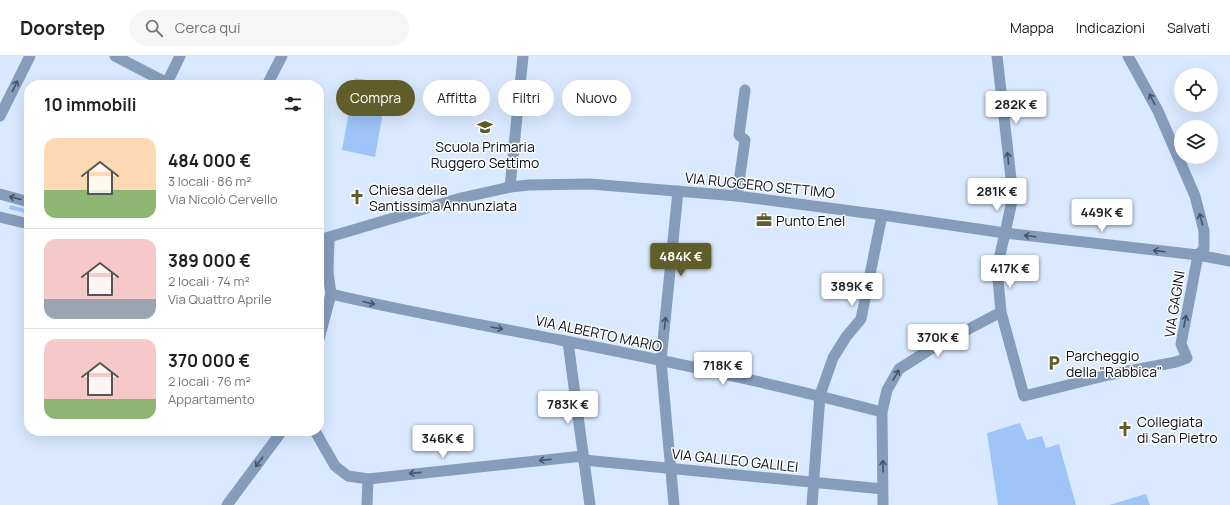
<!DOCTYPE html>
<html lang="it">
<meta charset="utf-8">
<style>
body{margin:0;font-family:Manrope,sans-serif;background:#f6f6f6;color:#202124;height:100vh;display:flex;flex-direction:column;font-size:15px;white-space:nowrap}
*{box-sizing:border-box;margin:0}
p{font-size:13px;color:#757577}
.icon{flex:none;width:22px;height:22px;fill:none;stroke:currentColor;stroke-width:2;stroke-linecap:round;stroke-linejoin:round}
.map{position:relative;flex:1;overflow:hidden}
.details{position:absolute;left:24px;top:24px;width:300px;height:356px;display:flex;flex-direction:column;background:#fff;border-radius:16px;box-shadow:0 4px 16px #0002}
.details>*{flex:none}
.hud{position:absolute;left:336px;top:24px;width:380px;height:36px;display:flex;gap:8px}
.fabs{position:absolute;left:1174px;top:12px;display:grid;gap:8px}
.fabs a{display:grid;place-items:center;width:44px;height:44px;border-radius:50%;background:#fff;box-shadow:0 4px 16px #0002;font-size:20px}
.price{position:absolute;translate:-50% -34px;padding:0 9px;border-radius:4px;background:#fff;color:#222;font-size:13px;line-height:26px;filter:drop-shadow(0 1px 2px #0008)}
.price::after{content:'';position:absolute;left:50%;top:24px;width:12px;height:9px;margin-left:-6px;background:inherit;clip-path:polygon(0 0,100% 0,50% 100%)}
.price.current{background:#5f5d29;color:#fff}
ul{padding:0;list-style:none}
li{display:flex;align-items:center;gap:12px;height:100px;padding:0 20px}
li+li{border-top:1px solid #e0e0e0}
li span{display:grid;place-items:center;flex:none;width:112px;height:80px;border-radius:12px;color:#555}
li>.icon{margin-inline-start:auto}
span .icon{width:48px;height:48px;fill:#fffc;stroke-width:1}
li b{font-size:17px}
h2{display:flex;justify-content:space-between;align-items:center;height:48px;padding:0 20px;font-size:17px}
.tag{padding:0 14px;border-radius:18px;background:#fff;box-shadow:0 4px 16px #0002;font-size:14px;line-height:36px}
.tag.current{background:#5f5d29;color:#fff}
header{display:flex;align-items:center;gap:24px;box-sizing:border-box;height:56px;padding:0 20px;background:#fff;border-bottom:1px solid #e0e0e0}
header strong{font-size:19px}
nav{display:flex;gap:22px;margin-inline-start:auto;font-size:14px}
.search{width:280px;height:36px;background:#f6f6f6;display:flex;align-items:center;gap:10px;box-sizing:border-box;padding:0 14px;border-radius:22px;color:#757577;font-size:15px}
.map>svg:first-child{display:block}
.green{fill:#9fc4f7}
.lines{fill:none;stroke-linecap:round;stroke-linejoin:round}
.minor{stroke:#859cbb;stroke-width:11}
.tertiary{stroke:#859cbb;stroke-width:11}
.oneway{stroke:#465468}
.labels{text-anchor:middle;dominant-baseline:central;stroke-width:3;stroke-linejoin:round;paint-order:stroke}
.poi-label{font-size:14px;fill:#070c15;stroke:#fff;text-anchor:start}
.street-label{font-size:14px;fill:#070c15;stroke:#fff}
</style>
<header>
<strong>Doorstep</strong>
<div class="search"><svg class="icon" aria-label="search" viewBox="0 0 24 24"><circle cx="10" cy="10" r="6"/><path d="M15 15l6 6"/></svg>Cerca qui</div>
<nav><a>Mappa</a><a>Indicazioni</a><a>Salvati</a></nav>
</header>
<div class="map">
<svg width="1230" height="449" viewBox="0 0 1230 449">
<rect width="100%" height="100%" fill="#d9e9ff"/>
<path class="green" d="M355 22 388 28 375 101 342 94Z
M10 149 29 154V158L9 153Z
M1020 367 1027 384 1042 380 1046 392 1059 388 1076 449H998L987 377Z
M1146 438 1150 449H1109Z"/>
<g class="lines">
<path class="minor" d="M115 0 171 29
M166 29 180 0
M267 29 282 0
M0 60 30 0
M510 131 523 0
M737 140 745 84 739 79 745 34
M1005 177 997 212 1001 256 1024 340 1108 319 1176 306 1187 302 1181 288 1198 199 1204 193V175L1195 140 1158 55 1128 0
M331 238C407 256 484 269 560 284 668 305 776 328 882 356
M319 283 331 238 328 216 329 182
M568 286 590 449
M315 375 335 410 348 420 368 423 583 400
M584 404 883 433
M227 449 282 375
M367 449 368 423
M674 449 661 305 678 135
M812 449 820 339 833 302 846 281 861 263 882 159
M883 449 882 356 887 334 899 313 929 294 1001 256"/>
<path class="tertiary" d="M997 0 1013 140 1005 177
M0 138 29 146
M0 161 29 168
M319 184 461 142 510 131 529 129 590 128 737 140 882 159 1005 177 1198 199 1230 205"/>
</g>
<defs><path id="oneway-shaft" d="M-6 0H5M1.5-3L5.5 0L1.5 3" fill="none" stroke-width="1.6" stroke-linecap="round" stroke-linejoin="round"/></defs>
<g class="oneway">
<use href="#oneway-shaft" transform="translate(15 30) rotate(-64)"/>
<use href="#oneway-shaft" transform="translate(1152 43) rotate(-117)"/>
<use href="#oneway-shaft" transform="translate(1008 102) rotate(-96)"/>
<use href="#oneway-shaft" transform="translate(15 142) rotate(-165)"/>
<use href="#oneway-shaft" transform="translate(1201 163) rotate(-105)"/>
<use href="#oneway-shaft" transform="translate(1030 180) rotate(-173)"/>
<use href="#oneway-shaft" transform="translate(1159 195) rotate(-173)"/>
<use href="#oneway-shaft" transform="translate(369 247) rotate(14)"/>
<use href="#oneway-shaft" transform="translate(1185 265) rotate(-79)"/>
<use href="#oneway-shaft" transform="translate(665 267) rotate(-84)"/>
<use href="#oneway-shaft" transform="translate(497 272) rotate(10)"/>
<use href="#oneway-shaft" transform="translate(896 319) rotate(-60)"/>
<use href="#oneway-shaft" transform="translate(545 404) rotate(174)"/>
<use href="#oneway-shaft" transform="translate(259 406) rotate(127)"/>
<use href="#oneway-shaft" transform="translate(883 410) rotate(-91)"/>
<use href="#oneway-shaft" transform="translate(415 417) rotate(174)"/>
</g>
<defs>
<symbol id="school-bare" viewBox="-9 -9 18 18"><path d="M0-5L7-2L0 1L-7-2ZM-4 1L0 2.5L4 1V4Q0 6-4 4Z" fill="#5f5d29" stroke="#fff" stroke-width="2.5" paint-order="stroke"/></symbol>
<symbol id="church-bare" viewBox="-9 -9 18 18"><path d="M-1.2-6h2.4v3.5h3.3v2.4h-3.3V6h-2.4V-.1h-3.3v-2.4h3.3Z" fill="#5f5d29" stroke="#fff" stroke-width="2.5" paint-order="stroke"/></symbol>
<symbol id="office-bare" viewBox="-9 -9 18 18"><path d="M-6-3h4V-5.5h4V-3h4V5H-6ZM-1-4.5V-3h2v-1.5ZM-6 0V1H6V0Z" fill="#5f5d29" stroke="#fff" stroke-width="2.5" paint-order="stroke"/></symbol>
<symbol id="parking-bare" viewBox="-9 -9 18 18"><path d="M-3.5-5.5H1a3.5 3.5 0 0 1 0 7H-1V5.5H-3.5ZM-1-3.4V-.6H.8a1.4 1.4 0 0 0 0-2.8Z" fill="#5f5d29" stroke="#fff" stroke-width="2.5" paint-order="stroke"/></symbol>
</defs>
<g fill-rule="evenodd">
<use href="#school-bare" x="474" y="60" width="22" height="22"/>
<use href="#church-bare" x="346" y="130" width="22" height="22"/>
<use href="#office-bare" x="753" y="153" width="22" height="22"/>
<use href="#parking-bare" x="1043" y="296" width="22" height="22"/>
<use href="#church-bare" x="1114" y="362" width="22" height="22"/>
</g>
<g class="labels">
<g class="poi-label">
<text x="485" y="90" text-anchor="middle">Scuola Primaria<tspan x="485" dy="16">Ruggero Settimo</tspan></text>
<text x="369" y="133">Chiesa della<tspan x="369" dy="16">Santissima Annunziata</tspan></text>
<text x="776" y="164">Punto Enel</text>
<text x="1066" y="299">Parcheggio<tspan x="1066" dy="16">della "Rabbica"</tspan></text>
<text x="1137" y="365">Collegiata<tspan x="1137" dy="16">di San Pietro</tspan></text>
</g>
<g class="street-label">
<text transform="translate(760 129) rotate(6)">VIA RUGGERO SETTIMO</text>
<text transform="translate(1174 248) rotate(-81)">VIA GAGINI</text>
<text transform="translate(599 277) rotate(12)">VIA ALBERTO MARIO</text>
<text transform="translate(735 404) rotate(6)">VIA GALILEO GALILEI</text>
</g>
</g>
</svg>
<div class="fabs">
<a><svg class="icon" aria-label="locate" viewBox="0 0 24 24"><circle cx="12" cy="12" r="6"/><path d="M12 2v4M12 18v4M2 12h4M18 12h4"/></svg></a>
<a><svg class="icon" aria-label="layers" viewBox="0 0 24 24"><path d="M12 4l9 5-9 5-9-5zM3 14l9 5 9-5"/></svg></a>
</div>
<b class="price" style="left:1016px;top:69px">282K €</b>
<b class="price" style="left:997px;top:156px">281K €</b>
<b class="price" style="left:1102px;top:177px">449K €</b>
<b class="price current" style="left:681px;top:221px">484K €</b>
<b class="price" style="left:1010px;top:233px">417K €</b>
<b class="price" style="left:852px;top:251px">389K €</b>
<b class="price" style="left:938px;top:302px">370K €</b>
<b class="price" style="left:723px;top:330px">718K €</b>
<b class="price" style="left:568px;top:369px">783K €</b>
<b class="price" style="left:443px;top:403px">346K €</b>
<div class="hud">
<a class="tag current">Compra</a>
<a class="tag">Affitta</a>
<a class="tag">Filtri</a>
<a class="tag">Nuovo</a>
</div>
<section class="details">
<h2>10 immobili<svg class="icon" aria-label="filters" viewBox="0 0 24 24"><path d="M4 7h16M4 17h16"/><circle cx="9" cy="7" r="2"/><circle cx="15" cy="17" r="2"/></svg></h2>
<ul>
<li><span style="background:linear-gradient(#ffd9b3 65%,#8fb573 0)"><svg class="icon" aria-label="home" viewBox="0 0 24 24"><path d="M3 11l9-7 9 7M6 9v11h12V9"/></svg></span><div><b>484 000 €</b><p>3 locali · 86 m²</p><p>Via Nicolò Cervello</p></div></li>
<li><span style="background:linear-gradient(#f6c9c9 75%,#9aa5b1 0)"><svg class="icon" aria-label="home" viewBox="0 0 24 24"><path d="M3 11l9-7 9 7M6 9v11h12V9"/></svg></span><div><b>389 000 €</b><p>2 locali · 74 m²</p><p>Via Quattro Aprile</p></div></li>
<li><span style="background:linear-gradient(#f6c9c9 75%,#8fb573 0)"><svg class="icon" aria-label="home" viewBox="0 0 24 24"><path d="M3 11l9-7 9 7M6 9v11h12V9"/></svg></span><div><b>370 000 €</b><p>2 locali · 76 m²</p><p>Appartamento</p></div></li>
</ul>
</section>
</div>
